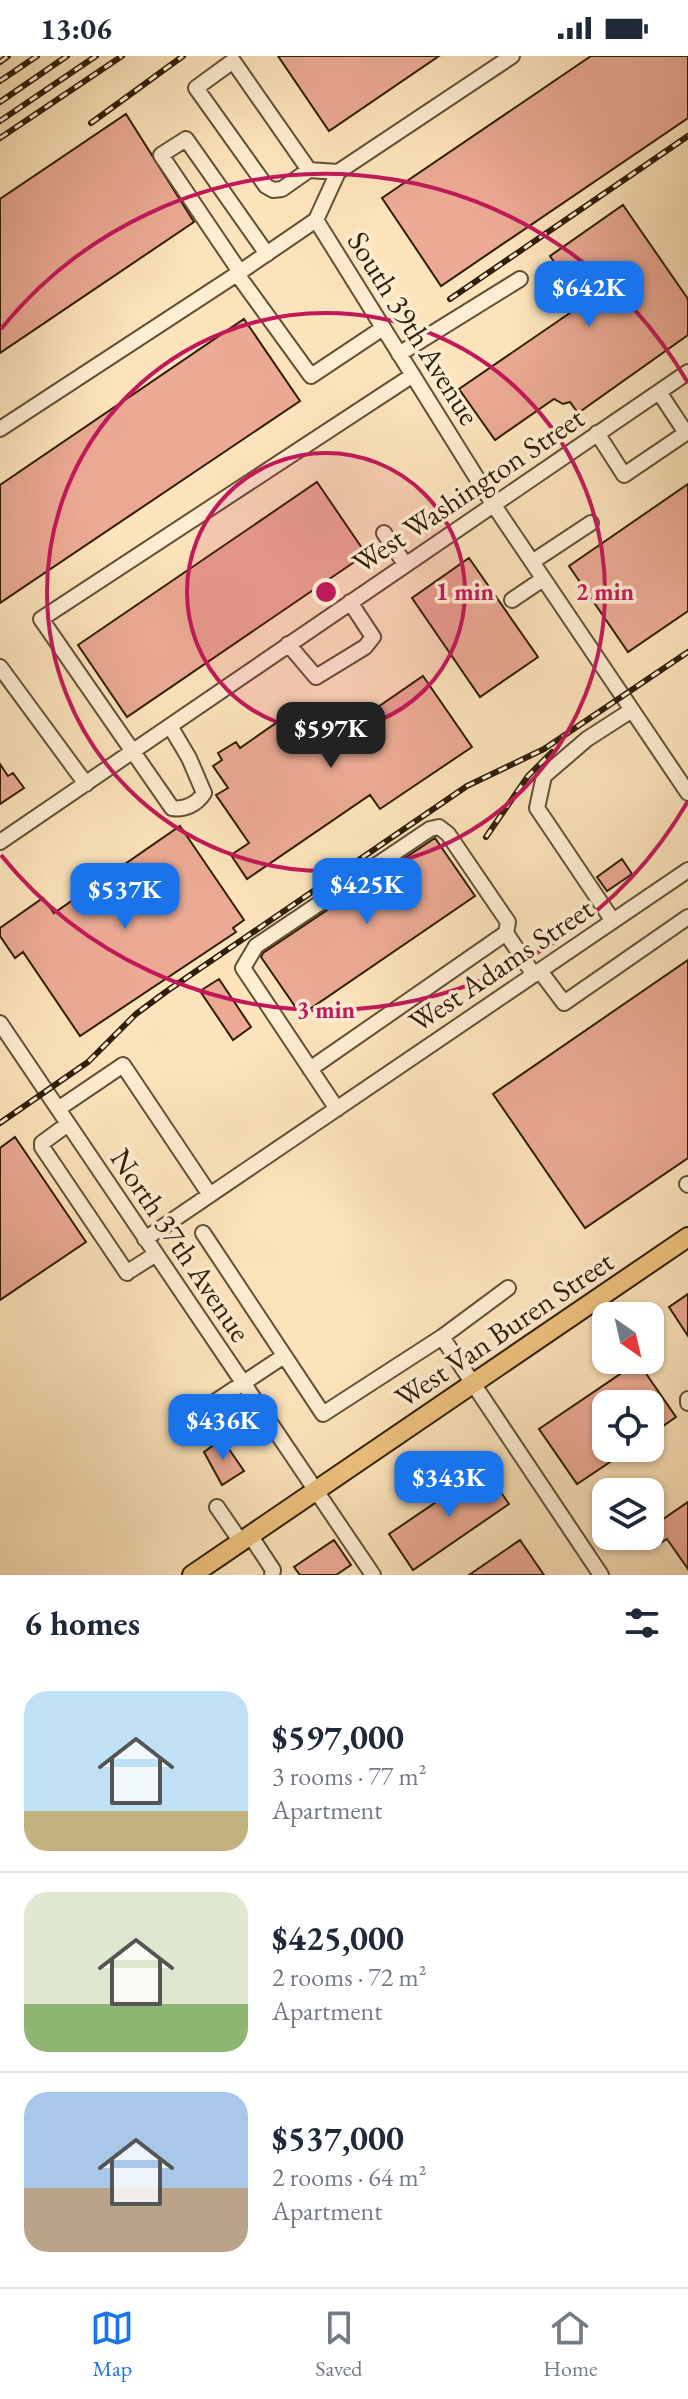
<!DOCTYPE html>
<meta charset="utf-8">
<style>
body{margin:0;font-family:"EB Garamond",serif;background:#f2f2f3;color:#1f2937;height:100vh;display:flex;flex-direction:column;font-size:30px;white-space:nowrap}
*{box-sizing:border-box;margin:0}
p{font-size:26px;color:#747a83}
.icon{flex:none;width:44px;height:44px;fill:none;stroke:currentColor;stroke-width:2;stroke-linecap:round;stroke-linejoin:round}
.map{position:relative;height:1519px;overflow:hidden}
.sheet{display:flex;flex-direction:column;background:#fff;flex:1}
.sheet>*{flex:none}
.needle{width:52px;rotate:146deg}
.tools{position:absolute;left:592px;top:1246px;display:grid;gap:16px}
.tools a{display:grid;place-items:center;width:72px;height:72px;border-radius:16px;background:#fff;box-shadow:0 2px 6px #0004;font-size:40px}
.price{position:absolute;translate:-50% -68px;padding:0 18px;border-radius:16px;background:#1a73e8;color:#fff;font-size:26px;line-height:52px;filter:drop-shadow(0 2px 4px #0008)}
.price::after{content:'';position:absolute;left:50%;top:48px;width:24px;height:18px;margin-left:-12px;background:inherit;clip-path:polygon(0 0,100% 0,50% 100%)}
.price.current{background:#222;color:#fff}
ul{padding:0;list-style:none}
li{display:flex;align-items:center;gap:24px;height:200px;padding:0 24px}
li+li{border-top:2px solid #e0e1e3}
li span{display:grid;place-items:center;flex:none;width:224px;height:160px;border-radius:24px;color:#555}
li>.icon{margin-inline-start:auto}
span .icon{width:96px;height:96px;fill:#fffc;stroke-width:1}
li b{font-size:34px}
h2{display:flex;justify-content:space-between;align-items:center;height:96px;padding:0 24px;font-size:34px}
.status{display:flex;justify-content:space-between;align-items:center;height:56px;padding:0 40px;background:#fff;direction:ltr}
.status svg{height:22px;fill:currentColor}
.dock{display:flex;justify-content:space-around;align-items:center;height:112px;border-top:2px solid #e0e1e3;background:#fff;font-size:22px;color:#747a83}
.dock a{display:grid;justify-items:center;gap:4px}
.dock .current{color:#1a73e8}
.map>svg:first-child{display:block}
.building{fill:#ecaa94;stroke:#2f1e07;stroke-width:2}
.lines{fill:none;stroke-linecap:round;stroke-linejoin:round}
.minor-casing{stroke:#625034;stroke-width:18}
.major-casing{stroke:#2f1e07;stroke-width:22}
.minor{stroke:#feedd3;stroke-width:14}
.major{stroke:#eec27e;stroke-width:18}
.rail-casing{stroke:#2f1e07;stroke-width:6}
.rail{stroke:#feedd3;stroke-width:3;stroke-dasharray:9;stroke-linecap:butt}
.ring{fill:none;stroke:#c2185b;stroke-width:4}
.labels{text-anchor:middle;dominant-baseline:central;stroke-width:7;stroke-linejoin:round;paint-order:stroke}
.street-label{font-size:30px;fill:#2f1e07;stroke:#feedd3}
.centre{fill:#c2185b;stroke:#feedd3;stroke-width:4}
.ring-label{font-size:24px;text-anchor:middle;font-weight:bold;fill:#c2185b;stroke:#feedd3;stroke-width:7;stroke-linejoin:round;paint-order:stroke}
</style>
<div class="status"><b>13:06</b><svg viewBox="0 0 49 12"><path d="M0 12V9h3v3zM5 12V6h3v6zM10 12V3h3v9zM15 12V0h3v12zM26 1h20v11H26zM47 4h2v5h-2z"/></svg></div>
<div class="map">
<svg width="688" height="1519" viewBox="0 0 688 1519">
<rect width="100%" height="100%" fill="#fde4bc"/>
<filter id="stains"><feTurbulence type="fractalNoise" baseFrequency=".0025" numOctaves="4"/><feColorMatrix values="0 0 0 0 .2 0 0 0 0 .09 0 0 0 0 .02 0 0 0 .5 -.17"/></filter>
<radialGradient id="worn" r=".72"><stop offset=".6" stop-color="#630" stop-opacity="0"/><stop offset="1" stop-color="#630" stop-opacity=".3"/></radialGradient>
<path class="building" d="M278 0H439L329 75Z
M591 0H688V62L441 230 382 142Z
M126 58 194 166 0 297V143Z
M623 149 688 243V279L578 357 570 346 563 348 554 343 495 384 459 333 583 248 550 200Z
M244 263 300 345 0 547V429Z
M317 426 366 498 127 661 78 589Z
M688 428V555L628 596 569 510Z
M469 502 538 601 480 641 412 542Z
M423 620 472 691 380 753 370 739 247 823 231 799 249 787 216 739 228 732 213 710 222 704 218 697 236 686 240 692 302 649 327 686Z
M0 708 8 720 13 717 24 732 0 748Z
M180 770 244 864 233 872 236 876 80 980 23 896 15 902 0 880V872L43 842 54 857Z
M435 782 475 840 301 959 261 901 263 897Z
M622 803 632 818 607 835 597 821Z
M688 904V1102L585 1172 493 1038Z
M219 923 251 971 233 984 200 935Z
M15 1081 86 1186 0 1244V1092Z
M688 1238V1280L669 1251Z
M638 1306 676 1361 650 1379V1348H606V1392H631L577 1428 539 1373Z
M222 1383 244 1415 222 1429 204 1396Z
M485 1413 509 1448 413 1514 389 1478Z
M688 1446V1513L667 1483 657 1489 650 1478V1472Z
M334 1484 351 1509 336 1519H300L294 1511Z
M520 1484 544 1519H469Z"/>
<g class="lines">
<defs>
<path id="minor" d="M309 114 282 133 273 134 266 130 196 32 233 5 309 114 338 116
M316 164 493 448 688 737
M240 216 161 99 186 83 267 198
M237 218 316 164 338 116 512 0
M399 298 520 223
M0 373 237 218 311 320 383 272
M597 377 624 419 686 377 659 336
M384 477 405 508
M532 506 591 467
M512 544 543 523
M288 588 316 621 365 591 373 581 350 546
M0 611 86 728
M170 670 189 702 204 737C197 748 185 754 172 752L41 563 413 319
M0 786 688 316
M613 865 537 752 544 720 587 683 632 654
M540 915 564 947 688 861
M0 967 373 1519
M310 1013 506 877
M58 1053 123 1009 210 1139
M337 1053 243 912 256 890 430 773 439 771 448 778 508 866 506 877 534 919
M68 1068 42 1087V1091L127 1217
M687 1128 688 1129
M203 1177 323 1358 442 1281 601 1519
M145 1183 688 814
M131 1214 156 1198
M442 1281 508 1232
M688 1343V1347
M210 1349 284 1300
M217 1451 241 1486
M250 1479 273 1514 272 1519"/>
<path id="major" d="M192 1519 688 1181"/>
</defs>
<use href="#minor" class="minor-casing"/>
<use href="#major" class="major-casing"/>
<use href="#minor" class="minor"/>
<use href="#major" class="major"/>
<defs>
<path id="rail" d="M0 6 8 0
M0 25 37 0
M0 46 67 0
M0 65 96 0
M91 67 183 0
M0 82 122 0
M450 243 688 80
M486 781 528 720 552 696
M0 1067 88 1006 136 958 167 935 467 730 544 693 688 596"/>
</defs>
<use href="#rail" class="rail-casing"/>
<use href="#rail" class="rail"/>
</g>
<circle cx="326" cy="536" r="139" fill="#c2185b" fill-opacity=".12"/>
<g class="ring">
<circle cx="326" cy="536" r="139"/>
<circle cx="326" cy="536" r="279"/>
<path d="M688 745A418 418 0 0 1 1 799M1 273A418 418 0 0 1 688 327"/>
</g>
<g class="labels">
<g class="street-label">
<text transform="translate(414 272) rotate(58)">South 39th Avenue</text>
<text transform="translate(468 434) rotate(-34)">West Washington Street</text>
<text transform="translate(501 909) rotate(-34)">West Adams Street</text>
<text transform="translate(181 1189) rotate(56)">North 37th Avenue</text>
<text transform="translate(504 1273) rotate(-34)">West Van Buren Street</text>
</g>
</g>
<circle cx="326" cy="536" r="12" class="centre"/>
<g class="ring-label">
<text x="465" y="544">1 min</text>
<text x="605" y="544">2 min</text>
<text x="326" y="962">3 min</text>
</g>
<rect width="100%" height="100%" filter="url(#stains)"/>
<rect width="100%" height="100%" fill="url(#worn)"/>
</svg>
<div class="tools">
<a><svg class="needle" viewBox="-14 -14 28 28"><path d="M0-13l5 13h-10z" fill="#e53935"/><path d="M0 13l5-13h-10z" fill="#747a83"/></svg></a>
<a><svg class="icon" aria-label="locate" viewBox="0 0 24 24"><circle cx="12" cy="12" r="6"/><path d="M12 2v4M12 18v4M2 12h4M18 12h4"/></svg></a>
<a><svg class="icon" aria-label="layers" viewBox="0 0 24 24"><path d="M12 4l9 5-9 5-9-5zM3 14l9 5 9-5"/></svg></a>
</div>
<b class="price" style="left:589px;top:273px">$642K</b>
<b class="price current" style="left:331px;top:714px">$597K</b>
<b class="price" style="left:367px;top:870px">$425K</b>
<b class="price" style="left:125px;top:875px">$537K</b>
<b class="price" style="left:223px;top:1406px">$436K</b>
<b class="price" style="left:449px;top:1463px">$343K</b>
</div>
<section class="sheet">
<h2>6 homes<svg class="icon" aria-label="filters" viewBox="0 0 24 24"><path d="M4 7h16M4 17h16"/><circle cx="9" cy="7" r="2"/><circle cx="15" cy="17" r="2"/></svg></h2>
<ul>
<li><span style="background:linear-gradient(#bfe0f5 75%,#c2b280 0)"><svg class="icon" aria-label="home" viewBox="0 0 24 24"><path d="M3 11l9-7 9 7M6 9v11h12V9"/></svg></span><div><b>$597,000</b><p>3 rooms · 77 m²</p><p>Apartment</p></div></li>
<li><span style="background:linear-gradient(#dfe7d0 70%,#8fb573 0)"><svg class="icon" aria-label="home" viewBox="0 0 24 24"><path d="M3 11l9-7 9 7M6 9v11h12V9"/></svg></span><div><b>$425,000</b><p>2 rooms · 72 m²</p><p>Apartment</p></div></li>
<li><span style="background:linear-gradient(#a9c7e8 60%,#b9a48a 0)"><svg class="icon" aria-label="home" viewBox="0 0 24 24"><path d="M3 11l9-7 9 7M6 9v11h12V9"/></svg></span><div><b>$537,000</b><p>2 rooms · 64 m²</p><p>Apartment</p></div></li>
</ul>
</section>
<nav class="dock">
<a class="current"><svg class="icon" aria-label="map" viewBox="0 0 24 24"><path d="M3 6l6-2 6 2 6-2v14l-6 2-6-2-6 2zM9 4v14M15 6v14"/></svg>Map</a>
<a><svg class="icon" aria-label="saved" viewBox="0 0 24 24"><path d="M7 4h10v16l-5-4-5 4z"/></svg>Saved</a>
<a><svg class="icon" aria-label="home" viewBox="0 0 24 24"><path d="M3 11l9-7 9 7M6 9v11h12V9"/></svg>Home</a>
</nav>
